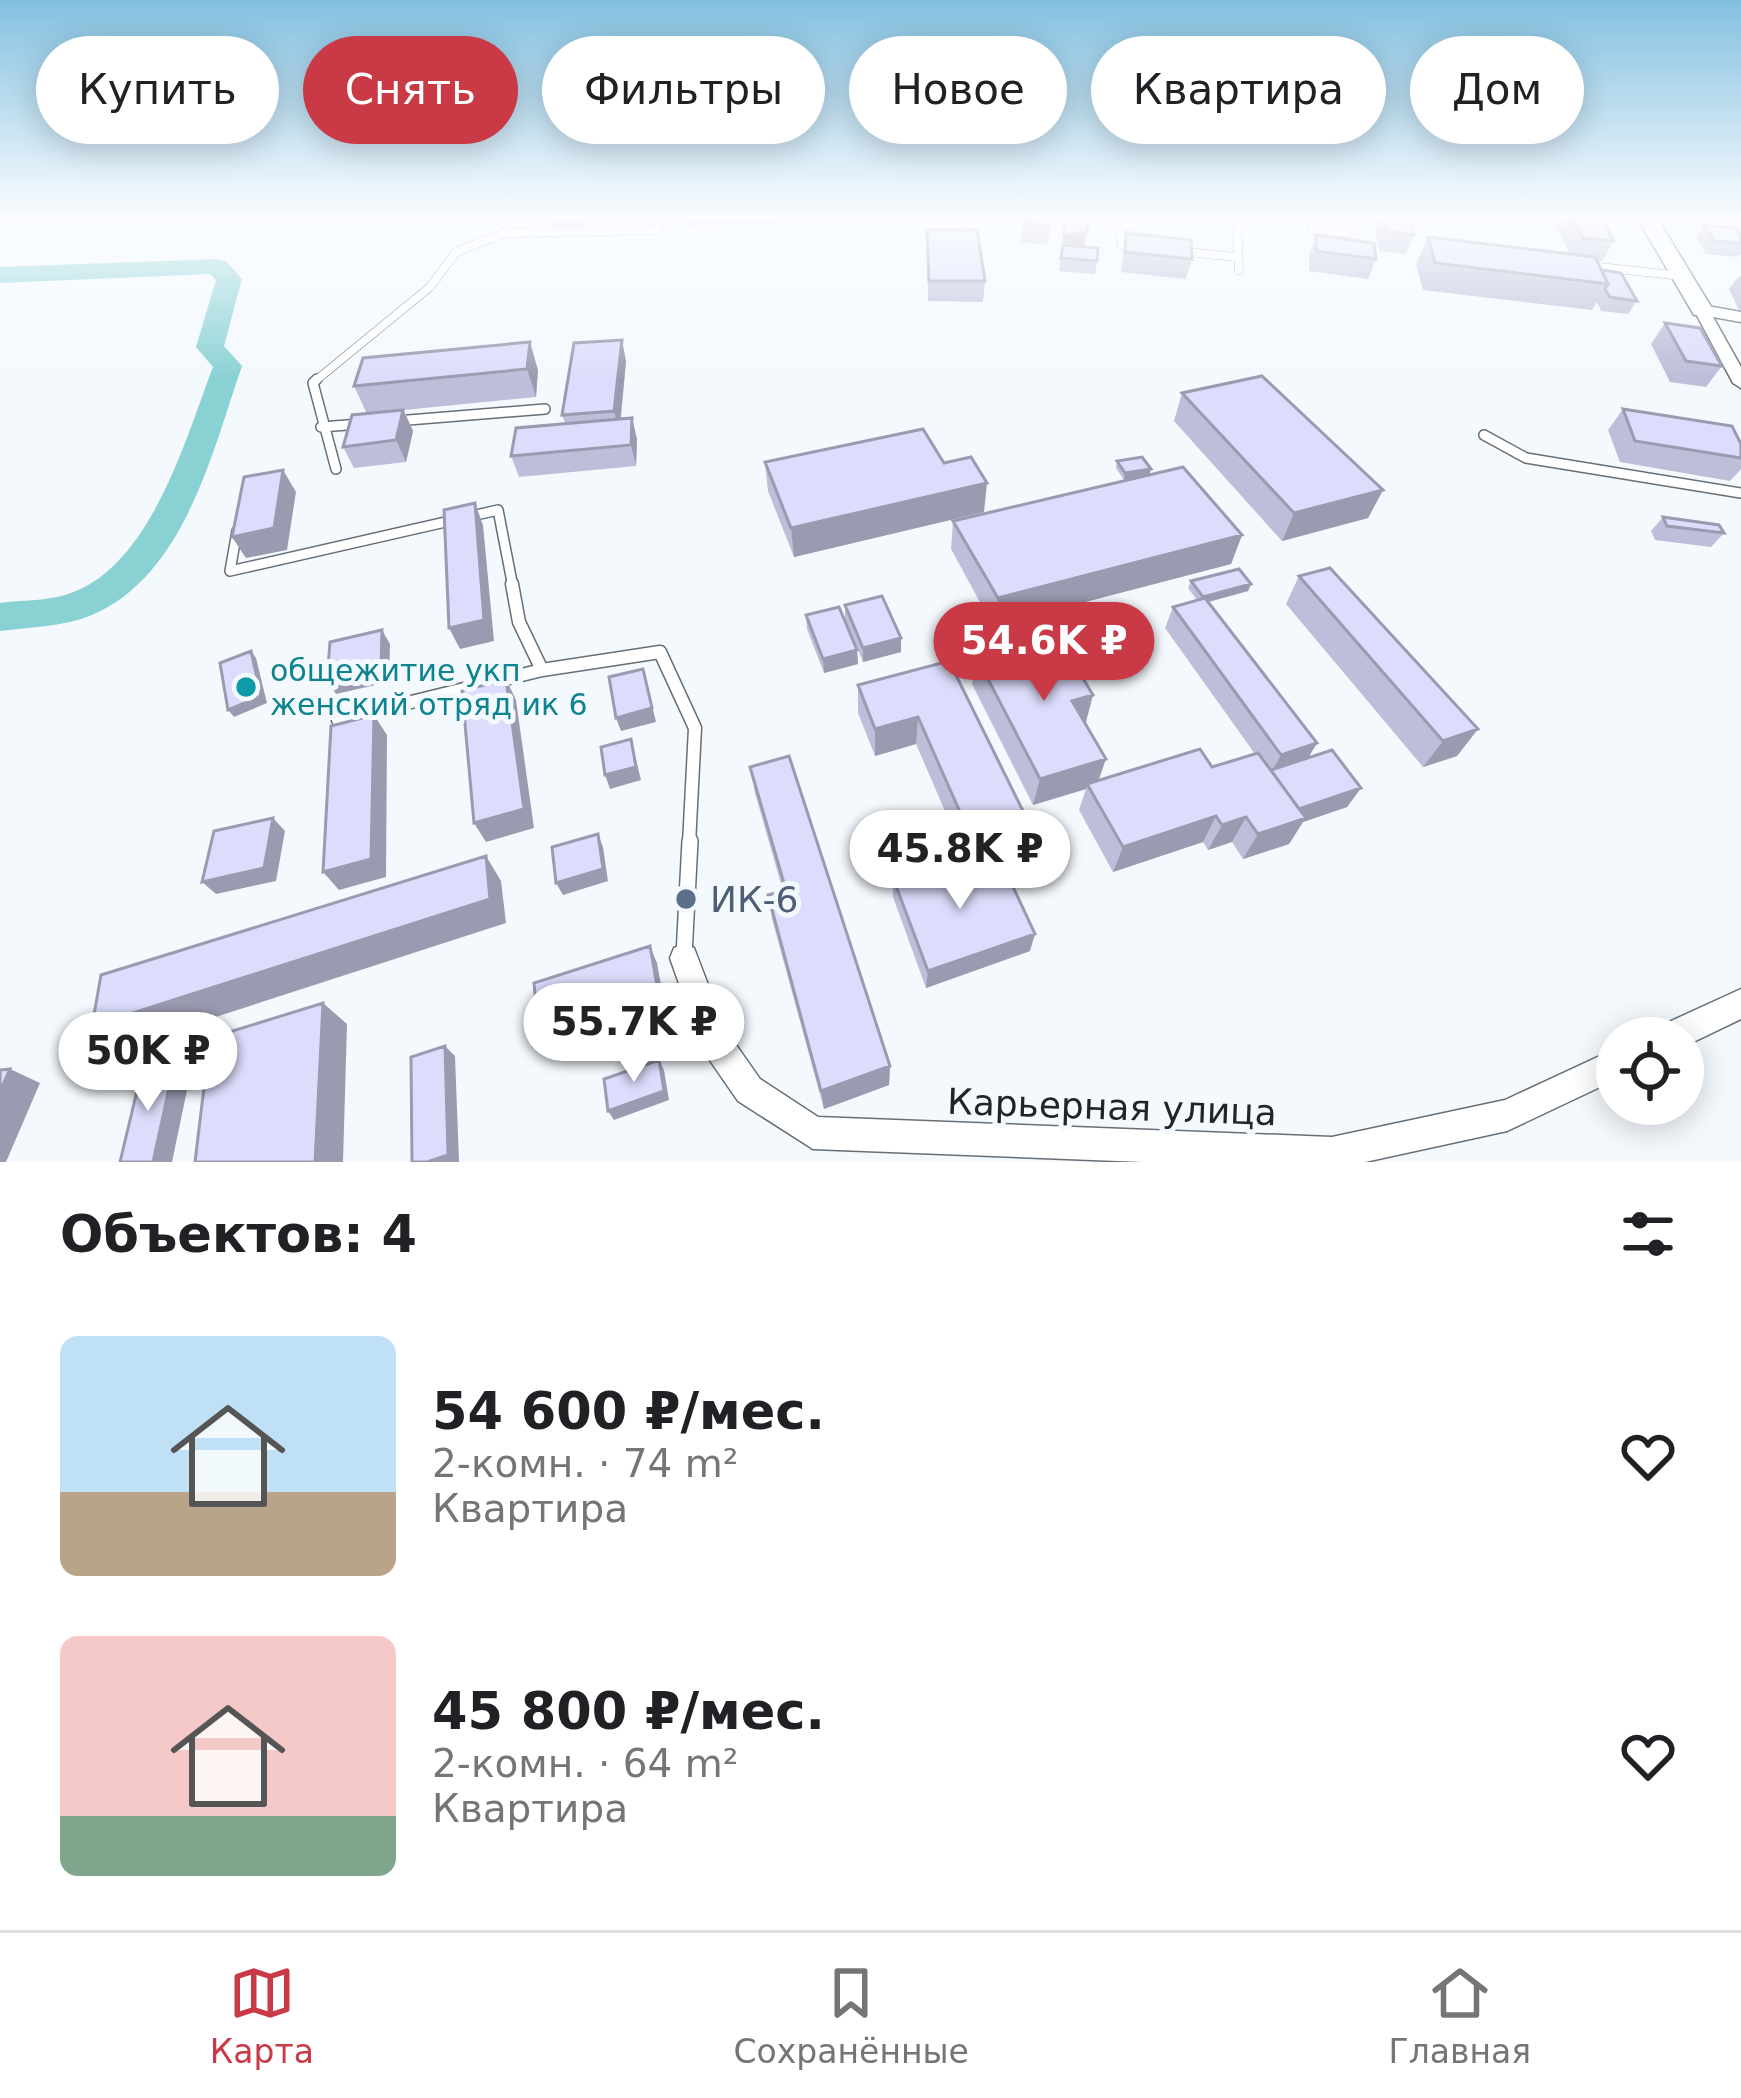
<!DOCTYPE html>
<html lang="ru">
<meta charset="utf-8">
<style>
body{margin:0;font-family:"DejaVu Sans",sans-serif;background:#f2f2f2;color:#202124;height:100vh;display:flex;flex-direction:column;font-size:45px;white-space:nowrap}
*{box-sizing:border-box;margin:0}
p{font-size:39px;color:#757577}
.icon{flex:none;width:66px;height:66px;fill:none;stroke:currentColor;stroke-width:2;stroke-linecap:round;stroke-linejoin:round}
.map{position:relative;height:1162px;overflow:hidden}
.side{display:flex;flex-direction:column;background:#fff;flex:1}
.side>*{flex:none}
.banner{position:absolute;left:36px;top:36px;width:1671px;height:108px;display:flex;gap:24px}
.tools{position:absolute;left:1596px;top:1017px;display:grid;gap:24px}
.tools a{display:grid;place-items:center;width:108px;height:108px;border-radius:50%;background:#fff;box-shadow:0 6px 30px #0003;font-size:60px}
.price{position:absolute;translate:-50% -102px;padding:0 27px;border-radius:42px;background:#fff;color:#222;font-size:39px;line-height:78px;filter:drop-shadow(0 3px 6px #0008)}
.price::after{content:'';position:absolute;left:50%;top:72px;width:36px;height:27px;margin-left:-18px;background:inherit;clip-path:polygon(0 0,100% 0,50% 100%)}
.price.on{background:#c93946;color:#fff}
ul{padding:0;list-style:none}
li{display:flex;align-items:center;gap:36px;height:300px;padding:0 60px}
li span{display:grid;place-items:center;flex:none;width:336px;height:240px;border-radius:18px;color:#555}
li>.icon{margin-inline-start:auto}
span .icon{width:144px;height:144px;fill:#fffc;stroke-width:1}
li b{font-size:51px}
h2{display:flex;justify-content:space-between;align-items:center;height:144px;padding:0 60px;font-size:51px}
.pill{padding:0 42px;border-radius:54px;background:#fff;box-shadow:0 6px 30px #0003;font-size:42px;line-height:108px}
.pill.on{background:#c93946;color:#fff}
.tab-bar{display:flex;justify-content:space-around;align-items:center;height:168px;border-top:3px solid #e0e0e0;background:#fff;font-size:33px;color:#757577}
.tab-bar a{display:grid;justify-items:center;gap:6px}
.tab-bar .on{color:#c93946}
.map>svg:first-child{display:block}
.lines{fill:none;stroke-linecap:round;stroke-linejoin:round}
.river{fill:#8ad1d4;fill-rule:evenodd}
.lane-far3-casing{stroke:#676f76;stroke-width:9}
.lane-far2-casing{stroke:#676f76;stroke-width:12}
.lane-far1-casing{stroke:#676f76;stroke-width:15}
.lane-casing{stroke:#676f76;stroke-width:18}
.street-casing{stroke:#676f76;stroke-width:3}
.secondary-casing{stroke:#676f76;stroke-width:3}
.lane-far3{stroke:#fff;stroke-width:8}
.lane-far2{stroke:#fff;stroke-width:9}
.lane-far1{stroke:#fff;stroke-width:12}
.lane{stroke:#fff;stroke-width:15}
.street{fill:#fff;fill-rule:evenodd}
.secondary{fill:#fff;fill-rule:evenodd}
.wall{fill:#bdbed9}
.shaded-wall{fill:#9a9bb0}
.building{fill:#dcddfc;stroke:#9a9bb0;stroke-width:3}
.culture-dot{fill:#0f9aa8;stroke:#f4f9fe;stroke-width:4.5}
.service-dot{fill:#5c6f8a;stroke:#f4f9fe;stroke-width:4.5}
.labels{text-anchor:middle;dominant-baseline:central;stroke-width:10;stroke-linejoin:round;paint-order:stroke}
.culture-label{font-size:30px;fill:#0d838f;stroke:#f4f9fe;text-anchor:start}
.near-service-label{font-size:36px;fill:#4e5e75;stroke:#f4f9fe;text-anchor:start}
.near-street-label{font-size:36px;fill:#212428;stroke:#f4f9fe}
</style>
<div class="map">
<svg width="1741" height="1162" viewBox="0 0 1741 1162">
<rect width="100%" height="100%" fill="#f4f9fe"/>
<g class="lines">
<path class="river" d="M217 259 226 261 242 279 224 346 242 366C212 452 185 575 92 615 63 627 31 627 0 631V603C21 600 45 601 65 595 150 570 185 440 213 367L196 347 216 280 210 274 0 283V267Z"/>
<defs>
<path id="lane-far3" d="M1171 216 1237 222
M1311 216 1313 229 1346 233 1355 216
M505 233 514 216
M958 236 961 223 978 216
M1136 246 1122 245 1119 229 1157 216
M1178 251 1235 257
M1590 266 1682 276
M1239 270 1237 222 1261 216
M314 382 430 287 456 252 505 233 658 230 663 216"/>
<path id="lane-far2" d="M317 379 313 383 336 469
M396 421 545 409
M321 427 360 424
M1484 435 1526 458 1741 493
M237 531 230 571 498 510 513 587"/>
<path id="lane-far1" d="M512 584 519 622 542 670
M338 720 542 670 660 652 695 728 689 844"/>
<path id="lane" d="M684 955 690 841"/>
<path id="street" d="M1702 305 1741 312V322L1713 317 1741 367V388L1733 383 1694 310Z
M684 944 694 948 725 1029 760 1079 818 1117 1332 1137 1505 1100 1617 1048V1079L1507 1131 1365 1162H1143L813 1149 738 1101 702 1049 670 958 674 948Z
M1741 989V1019L1683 1047V1038H1654L1658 1027Z"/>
<path id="secondary" d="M1636 216H1656L1713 310 1710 315H1694Z"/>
</defs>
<use href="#lane-far3" class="lane-far3-casing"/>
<use href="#lane-far2" class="lane-far2-casing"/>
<use href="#lane-far1" class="lane-far1-casing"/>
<use href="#lane" class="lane-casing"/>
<use href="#street" class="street-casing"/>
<use href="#secondary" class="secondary-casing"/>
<use href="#lane-far3" class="lane-far3"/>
<use href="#lane-far2" class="lane-far2"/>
<use href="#lane-far1" class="lane-far1"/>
<use href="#lane" class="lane"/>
<use href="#street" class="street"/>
<use href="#secondary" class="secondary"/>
</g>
<path class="wall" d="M545 216H587L583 227H552L550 217Z
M684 216H899L898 221 686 226Z
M1000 216H1053L1047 245 1021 242 1024 219Z
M1060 216H1088L1084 245 1079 246 1097 261 1095 274 1059 271 1065 219 1060 218Z
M1373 216H1410L1414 235 1406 254 1379 251Z
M1550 216H1600L1614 241 1602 261 1596 260 1602 270 1637 301 1628 314 1601 311 1597 302 1592 310 1423 290 1416 264 1428 237 1570 254Z
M1704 225 1741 235V254L1738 257 1706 254 1696 238Z
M927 230 985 281 983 302 928 301Z
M1126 233 1192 259 1186 279 1121 272Z
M1316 235 1376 259 1368 279 1309 271V255Z
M1739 276H1741V310H1739L1729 289Z
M1665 323 1722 366 1706 387 1670 382 1651 344Z
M363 358 538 370 536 397 404 410 413 431 406 462 354 468 343 447 367 414 354 386Z
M626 361 621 419 637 439 636 466 519 477 511 456 565 423 562 415Z
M1182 393 1383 490 1368 518 1282 541 1174 421Z
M1623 409 1741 444V469L1730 481 1620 462 1608 430Z
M1117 461 1151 469 1149 475 1242 535 1231 564 993 626 951 549 953 521 1124 480 1116 468Z
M765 462 944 463 984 512 794 557 768 491Z
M1663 517 1724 533 1711 547 1655 540 1651 531Z
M1299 576 1478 729 1457 756 1423 767 1286 604Z
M1191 581 1251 584 1248 591 1209 602 1317 743 1308 758 1361 788 1347 807 1303 822 1289 844 1243 859 1232 842 1208 850 1203 842 1113 872 1079 810 1086 789 1033 805 972 684 976 656 1086 722 1099 780 1212 767 1255 754 1165 628 1173 607 1197 600 1188 588Z
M845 605 901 652 863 662 845 619Z
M806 615 857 650 858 664 824 673 807 629Z
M949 661 1018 838 964 855 916 744 875 756 858 713V685Z
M750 767 890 1066 889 1085 824 1109 772 919 768 895 783 891 755 793Z
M893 878 981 885 1030 951 926 988 893 897Z"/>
<path class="shaded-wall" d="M1087 232 1084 245 1062 249 1064 236Z
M622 340 626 361 619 432 614 411Z
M530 342 538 370 536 397 527 369Z
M403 410 413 431 406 462 396 440Z
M632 418 637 439 636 466 631 445Z
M1151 469 1149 476 1124 480 1125 473Z
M283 470 296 492 287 550 246 558 232 537Z
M987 483 984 512 794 557 791 528Z
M1383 490 1368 518 1282 541 1294 513Z
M475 503 483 525 494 641 460 649 449 628Z
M1242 535 1231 564 993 626 998 598Z
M1251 584 1248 591 1200 604 1203 597Z
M382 630 390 644 389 682 336 694 327 680Z
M901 638V652L863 662V648Z
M857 650 858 664 824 673 823 659Z
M251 651 256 658 267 703 234 717 228 710Z
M643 669 656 722 621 731 616 718Z
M506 679 516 700 534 828 486 842 474 823Z
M1093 695 1086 722 1065 728 1072 701Z
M374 715 387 735 386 877 339 890 323 872Z
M918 717 916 744 875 756V729Z
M1478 729 1457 756 1423 767 1443 741Z
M631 739 641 780 610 789 605 775Z
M1317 743 1305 763 1272 771 1281 755Z
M1106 759 1097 785 1087 784 1086 789 1033 805 1040 779Z
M1361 788 1347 807 1303 822 1289 844 1243 859 1258 834 1299 809Z
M1024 813 1018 838 964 855 968 830Z
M1216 816 1203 842 1113 872 1123 847Z
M1246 817 1232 842 1208 850 1222 825Z
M273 818 285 831 276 881 216 894 202 882Z
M598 834 603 847 608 881 563 895 556 883Z
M486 856 501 881 506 923 126 1046 92 1026Z
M1035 934 1030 951 926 988 928 971Z
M650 946 657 963 666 1013 550 1052 539 1037Z
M323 1003 347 1024 343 1162H315Z
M445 1046 455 1056 459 1162H427Z
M659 1060 664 1070 669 1100 614 1120 608 1111Z
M175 1061 191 1071 172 1162H153Z
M890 1066 889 1085 824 1109 821 1091Z
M10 1069 40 1083 6 1162H0V1091Z"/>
<path class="building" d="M1025 216H1052L1050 226 1023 223Z
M1066 216H1088L1087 232 1064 236Z
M1384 216H1410L1414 235 1387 231Z
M1571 216H1600L1614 241 1583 238Z
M1704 225 1736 228 1741 235V243L1715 241Z
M927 230H977L985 281H929Z
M1126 233 1191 240 1192 259 1125 252Z
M1316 235 1374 243 1376 259 1317 251Z
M1428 237 1595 257 1608 284 1435 263Z
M1063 245 1098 248 1097 261 1061 258Z
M1602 270 1621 273 1637 301 1610 297 1605 289 1608 284Z
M1665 323 1700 328 1722 366 1686 361Z
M622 340 614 411 562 415 574 343Z
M530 342 527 369 354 386 363 358Z
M1262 376 1383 490 1294 513 1182 393Z
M1623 409 1732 426 1741 444V458L1635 441Z
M403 410 396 440 343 447 352 415Z
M632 418 631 445 511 456 516 428Z
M923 429 944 463 971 457 987 483 791 528 765 462Z
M1142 457 1151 469 1125 473 1117 461Z
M1183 467 1242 535 998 598 953 521Z
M283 470 274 528 232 537 244 477Z
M475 503 484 620 449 628 444 510Z
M1663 517 1719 525 1724 533 1667 526Z
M1330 568 1478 729 1443 741 1299 576Z
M1239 569 1251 584 1203 597 1191 581Z
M882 596 901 638 863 648 845 605Z
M1205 598 1317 743 1281 755 1173 607Z
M839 607 857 650 823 659 806 615Z
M382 630 381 668 327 680 330 642Z
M1057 635 1093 695 1072 701 1106 759 1040 779 976 656Z
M251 651 261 696 228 710 220 663Z
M949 661 1024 813 968 830 918 717 875 729 858 685Z
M643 669 652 708 616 718 609 677Z
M506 679 524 809 474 823 462 691Z
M374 715 371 859 323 872 331 726Z
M631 739 636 767 605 775 601 747Z
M1200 749 1212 767 1258 753 1306 818 1258 834 1246 817 1222 825 1216 816 1123 847 1087 784Z
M1332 750 1361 788 1299 809 1271 770Z
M789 756 890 1066 821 1091 768 895 786 890 750 767Z
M273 818 264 868 202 882 214 831Z
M598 834 603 869 556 883 552 847Z
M968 855 981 885 1008 876 1035 934 928 971 893 878Z
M486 856 490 899 92 1026 101 975Z
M650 946 659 997 539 1037 534 983Z
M323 1003 315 1162H195L210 1038Z
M445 1046 448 1155 427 1162H412L411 1057Z
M659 1060 664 1091 608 1111 604 1079Z
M175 1061 153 1162H120L142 1070Z
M10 1069 0 1091V1070Z"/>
<linearGradient id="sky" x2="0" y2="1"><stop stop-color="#82c0e0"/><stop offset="0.57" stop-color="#fafcff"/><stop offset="1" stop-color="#fafcff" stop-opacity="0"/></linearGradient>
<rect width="1741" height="379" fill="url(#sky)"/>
<circle class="culture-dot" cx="246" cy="687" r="12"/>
<circle class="service-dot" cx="686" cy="899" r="12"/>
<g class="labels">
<g class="culture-label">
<text x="270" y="670">общежитие укп<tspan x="270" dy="34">женский отряд ик 6</tspan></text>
</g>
<g class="near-service-label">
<text x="710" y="899">ИК-6</text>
</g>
<g class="near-street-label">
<text transform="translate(1112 1107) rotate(2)">Карьерная улица</text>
</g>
</g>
</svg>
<div class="tools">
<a><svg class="icon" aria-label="locate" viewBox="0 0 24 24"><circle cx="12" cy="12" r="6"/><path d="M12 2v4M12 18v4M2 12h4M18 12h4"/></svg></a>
</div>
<b class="price on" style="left:1044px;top:704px">54.6K ₽</b>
<b class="price" style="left:960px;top:912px">45.8K ₽</b>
<b class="price" style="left:634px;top:1085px">55.7K ₽</b>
<b class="price" style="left:148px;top:1114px">50K ₽</b>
<div class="banner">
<a class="pill">Купить</a>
<a class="pill on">Снять</a>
<a class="pill">Фильтры</a>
<a class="pill">Новое</a>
<a class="pill">Квартира</a>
<a class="pill">Дом</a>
</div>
</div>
<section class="side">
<h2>Объектов: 4<svg class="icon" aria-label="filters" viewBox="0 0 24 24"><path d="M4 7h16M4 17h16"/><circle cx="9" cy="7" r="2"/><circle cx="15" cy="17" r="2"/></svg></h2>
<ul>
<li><span style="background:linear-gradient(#bfe0f5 65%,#b9a48a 0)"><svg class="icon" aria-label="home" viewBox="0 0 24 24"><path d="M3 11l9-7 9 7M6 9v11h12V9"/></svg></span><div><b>54 600 ₽/мес.</b><p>2-комн. · 74 m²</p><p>Квартира</p></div><svg class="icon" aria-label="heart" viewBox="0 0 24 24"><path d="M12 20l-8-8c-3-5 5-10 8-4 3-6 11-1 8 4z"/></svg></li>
<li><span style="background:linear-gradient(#f6c9c9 75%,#7fa58c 0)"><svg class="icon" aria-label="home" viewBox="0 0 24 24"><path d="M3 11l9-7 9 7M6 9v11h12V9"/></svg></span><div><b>45 800 ₽/мес.</b><p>2-комн. · 64 m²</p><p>Квартира</p></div><svg class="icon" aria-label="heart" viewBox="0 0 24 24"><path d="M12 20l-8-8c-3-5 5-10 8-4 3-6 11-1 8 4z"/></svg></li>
</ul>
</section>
<nav class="tab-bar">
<a class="on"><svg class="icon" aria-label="map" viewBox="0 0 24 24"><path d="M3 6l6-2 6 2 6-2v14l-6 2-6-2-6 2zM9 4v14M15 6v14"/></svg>Карта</a>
<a><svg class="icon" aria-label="saved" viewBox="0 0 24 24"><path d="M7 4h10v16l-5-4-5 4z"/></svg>Сохранённые</a>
<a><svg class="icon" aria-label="home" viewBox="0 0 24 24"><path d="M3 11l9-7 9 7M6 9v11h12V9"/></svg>Главная</a>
</nav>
